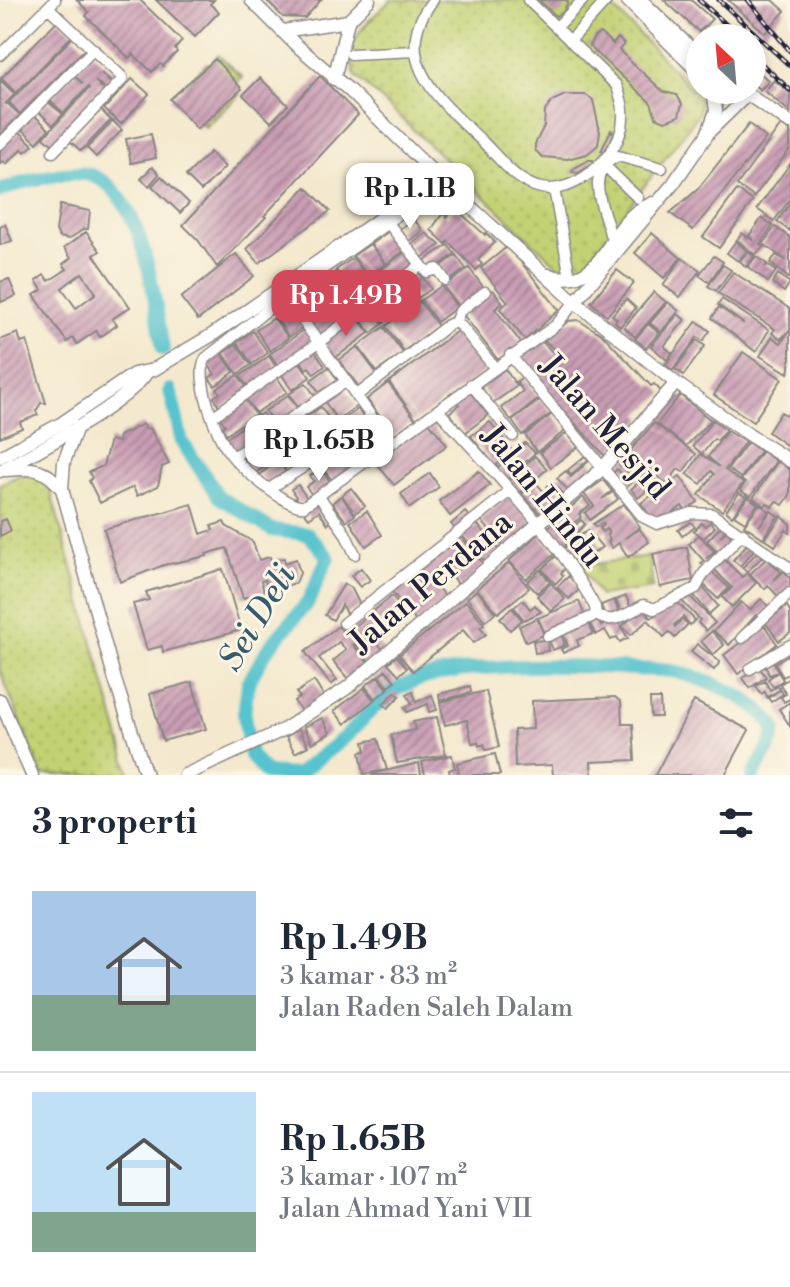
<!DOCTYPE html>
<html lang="id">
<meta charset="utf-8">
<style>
body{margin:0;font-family:"Libre Bodoni",serif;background:#f6f6f7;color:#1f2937;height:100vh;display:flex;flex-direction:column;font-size:30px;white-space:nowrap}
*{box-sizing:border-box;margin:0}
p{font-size:26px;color:#747a83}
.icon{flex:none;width:44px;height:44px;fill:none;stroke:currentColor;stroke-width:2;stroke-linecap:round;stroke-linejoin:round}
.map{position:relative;height:775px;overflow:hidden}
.drawer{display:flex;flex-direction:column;background:#fff;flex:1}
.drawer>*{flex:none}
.needle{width:52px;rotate:334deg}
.tools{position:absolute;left:686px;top:24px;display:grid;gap:16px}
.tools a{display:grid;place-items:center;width:80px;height:80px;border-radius:50%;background:#fff;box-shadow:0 4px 12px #0003;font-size:40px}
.price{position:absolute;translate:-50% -68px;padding:0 18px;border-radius:16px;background:#fff;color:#222;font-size:26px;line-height:52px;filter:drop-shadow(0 2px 4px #0008)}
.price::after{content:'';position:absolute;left:50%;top:48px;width:24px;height:18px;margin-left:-12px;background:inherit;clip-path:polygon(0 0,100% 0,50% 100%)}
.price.active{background:#d1495b;color:#fff}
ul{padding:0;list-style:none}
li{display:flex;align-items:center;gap:24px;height:200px;padding:0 32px}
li+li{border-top:2px solid #e0e1e3}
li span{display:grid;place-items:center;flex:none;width:224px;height:160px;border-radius:0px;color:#555}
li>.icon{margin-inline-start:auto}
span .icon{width:96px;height:96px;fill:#fffc;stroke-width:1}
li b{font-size:34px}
h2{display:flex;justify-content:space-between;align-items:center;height:96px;padding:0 32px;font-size:34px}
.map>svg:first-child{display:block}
.cemetery{fill:url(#cemetery-stones);stroke:#727a57;stroke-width:2}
.park{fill:url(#park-dots);stroke:#727a57;stroke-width:2}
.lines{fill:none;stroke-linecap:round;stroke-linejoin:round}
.river{stroke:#56c3ce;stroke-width:14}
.building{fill:url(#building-hatch);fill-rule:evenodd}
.minor-casing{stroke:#8b8684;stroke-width:13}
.major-casing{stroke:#8b8684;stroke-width:15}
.minor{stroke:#fff;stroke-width:10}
.major{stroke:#fff;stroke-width:12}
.rail-casing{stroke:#22223b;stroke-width:5}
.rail{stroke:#fcf5e5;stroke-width:2;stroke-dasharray:6;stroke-linecap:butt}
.labels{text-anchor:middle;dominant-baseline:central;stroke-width:6;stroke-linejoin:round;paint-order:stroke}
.street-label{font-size:32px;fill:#22223b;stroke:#fcf5e5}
.water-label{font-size:34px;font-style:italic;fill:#345a6e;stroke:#fcf5e5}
</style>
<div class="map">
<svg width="790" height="775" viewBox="0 0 790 775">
<defs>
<pattern id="cemetery-stones" width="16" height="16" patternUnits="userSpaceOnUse" patternTransform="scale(2)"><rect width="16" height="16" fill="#c2d173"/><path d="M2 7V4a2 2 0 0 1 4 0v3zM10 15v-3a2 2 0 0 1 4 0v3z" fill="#a6b364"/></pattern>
<pattern id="park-dots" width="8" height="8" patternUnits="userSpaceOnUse" patternTransform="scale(2)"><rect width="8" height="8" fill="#c2d173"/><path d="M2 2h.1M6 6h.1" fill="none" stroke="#a6b364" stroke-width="1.8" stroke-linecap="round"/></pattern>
<pattern id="building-hatch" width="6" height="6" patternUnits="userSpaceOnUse" patternTransform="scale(2)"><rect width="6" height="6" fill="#c99db4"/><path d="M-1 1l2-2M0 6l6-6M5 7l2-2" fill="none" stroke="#a38094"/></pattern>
</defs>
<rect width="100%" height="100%" fill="#fcf5e5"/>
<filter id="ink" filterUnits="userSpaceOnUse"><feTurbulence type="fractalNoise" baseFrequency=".0125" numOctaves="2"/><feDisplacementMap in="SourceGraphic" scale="16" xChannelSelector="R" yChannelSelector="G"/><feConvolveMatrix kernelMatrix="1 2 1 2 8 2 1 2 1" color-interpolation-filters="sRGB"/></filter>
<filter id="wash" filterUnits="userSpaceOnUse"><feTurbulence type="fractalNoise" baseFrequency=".006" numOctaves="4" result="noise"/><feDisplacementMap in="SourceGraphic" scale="32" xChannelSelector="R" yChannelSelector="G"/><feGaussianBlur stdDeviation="1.8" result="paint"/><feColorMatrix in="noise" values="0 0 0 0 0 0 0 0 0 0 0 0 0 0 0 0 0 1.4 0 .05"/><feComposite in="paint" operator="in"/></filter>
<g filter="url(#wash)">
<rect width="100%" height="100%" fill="#f4e9ce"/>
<path class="cemetery" d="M649 556 653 588 600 596 581 566Z"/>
<path class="park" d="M391 0H606L697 94 700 100 699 113 585 265 572 271 558 266 355 75C342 39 368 22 391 0Z
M218 55 242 77 233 87 240 95 205 127 176 99 186 88 185 86 207 63 210 65Z
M20 475H46L130 775H42L0 671V484Z"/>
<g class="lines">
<path class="river" d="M0 191C22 182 74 166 96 177 144 199 155 301 163 349
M170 390 182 442 219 497 272 530 308 534 328 557 308 602 267 650 248 683 244 715 250 755 266 773 297 775C313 762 329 750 345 737 361 722 376 703 394 691 442 659 576 665 634 669 648 670 664 669 677 672 710 681 757 698 775 729L772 742 753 775"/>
</g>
<g id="blocks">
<path class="building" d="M77 0H140L182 41 175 49 177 52 163 66 160 64 152 72 133 54 129 58 86 16 89 12Z
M156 0H214L210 4 219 12 195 37Z
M266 0H321L305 18 283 17Z
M539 0H566L568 2 563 12 556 16Z
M664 0H691L712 19 699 32Z
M728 0H773L785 11 765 33Z
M59 19 74 34 16 93 1 78Z
M600 33 613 44 618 38 624 44 619 50 632 63 664 92 677 95 682 104 679 116 665 121 656 117 651 103 589 46 594 37Z
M74 36 86 48 20 114 9 102Z
M92 53 120 77 113 84 101 73 112 84 107 89 95 81 106 92 55 147 44 137 89 88 88 87 64 113 49 100 72 74 83 84 73 74Z
M215 59 242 89 197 129 170 99Z
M759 72 769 81 760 90 752 83Z
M320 76 358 115 264 216 266 217 217 267 198 240 183 225Z
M260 78 288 105 271 122 243 95Z
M132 79 149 94 121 124 104 109Z
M0 80 15 94 5 104 7 103 20 115 0 135Z
M774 80 790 93V112L765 91Z
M565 95H586L593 100 600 132 598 145 587 154 567 159 542 157 535 150V144L544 126 545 111 552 101Z
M47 101 63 114 53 125 38 111Z
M101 110 111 120 81 151 70 141Z
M33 114 49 129 37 143 21 128Z
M113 121 122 130 96 157 87 148Z
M749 124 766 138 693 230 670 213 697 190Z
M781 125 790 131V149L754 197 737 185Z
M611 130 614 133 611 141 605 151H601Z
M19 131 33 145 25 152 22 149 6 164 3 161 0 164V147Z
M151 134 156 158 131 163 126 139Z
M210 152 225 167 201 191 186 176Z
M589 160H593V164L578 173 572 172 573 169Z
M790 164V199L774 221 757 209Z
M152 167 159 174 149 186 141 179Z
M161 176 189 203 180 213 152 186Z
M306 187 330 211 259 263 247 249Z
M737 190 753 201 719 248 703 237Z
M790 203V231L777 222Z
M60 205 90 211 88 229H84L69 239 59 237 56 230Z
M455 208 485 235 486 233 495 242 478 260 482 264 476 270 448 241 446 244 431 230 443 213 447 217Z
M762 218 773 226 760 244 764 246 755 255 737 240 742 233 754 241 749 236Z
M414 219 423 231 407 243 398 230Z
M5 224 12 241 0 245V226Z
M775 227 790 237V279L770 263 776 255 786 260 763 244Z
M389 231 404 251 386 264 371 244Z
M86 232 100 251 94 255 130 307 112 319 117 325 100 337 96 331 77 344 73 338 67 342 34 295 42 290 36 281 44 275 49 281 67 269 63 264 71 258 64 248ZM82 273 96 293 76 308 62 288Z
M426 233 440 245 419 260 409 246Z
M652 233 681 258 664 278 635 253Z
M736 241 747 251 738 261 727 253Z
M370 244 385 264 368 276 353 256Z
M448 245 455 254 431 271 424 261Z
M508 246 559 310 525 340 500 309 508 302 481 268Z
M748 251 754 257 746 267 740 261Z
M405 252 415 267 385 288 375 274Z
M236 254 254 276 198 320 181 298Z
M456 255 466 269 450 280 440 267Z
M714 256 723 262 709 282 699 275Z
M756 256 767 264 765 267 768 265 776 271 768 282 748 267Z
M353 258 368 278 373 275 383 288 341 319 326 299 346 284 336 270Z
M682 258 700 270 680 297 663 285Z
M723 265 731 270 716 291 708 286Z
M469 268 484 288 459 307 444 287Z
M617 270 634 283 607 316 591 302Z
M335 272 344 284 326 296 317 284Z
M419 272 431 289 418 298 411 289 406 292 401 285Z
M733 272 790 309V369L788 373 760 356 772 337 781 343 789 331 781 339 772 333 775 329 718 293Z
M778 274 790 283 784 292 772 283Z
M9 279 16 296 1 302 0 282Z
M315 285 324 298 302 313 293 301Z
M399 286 412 303 384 323 372 306Z
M441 286 457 307 437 322 421 300Z
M493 290 503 303 495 309 521 343 498 360 462 313Z
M654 292 666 302 635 337 624 327Z
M626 299 636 308 620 327 615 322 617 319 612 315Z
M722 299 769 330 756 352 712 318 719 307 744 324 718 305Z
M325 300 340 321 319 336 304 315Z
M419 301 438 326 404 351 386 326Z
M668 302 679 311 661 332 650 323Z
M371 307 383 324 371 333 358 316Z
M290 308 303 328 289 337 276 318Z
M678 314 685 320 664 346 672 353 667 360 651 346Z
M357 317 369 333 335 358 323 342Z
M274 318 288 338 270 351 256 330Z
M578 320 603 335 651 386 654 384 663 393 639 415 643 419 606 457 517 360 540 339 555 355 558 353 543 339 569 321Z
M697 321 710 331 703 341 697 337 673 370 665 365Z
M648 324 659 333 646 348 635 339Z
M384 327 403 353 377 372 358 346Z
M460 329 488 368 417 420 389 382Z
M304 330 313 343 279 367 270 354Z
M253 331 268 353 252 364 237 342Z
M18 333 21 343 27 341 46 403H41L36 411 38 415 20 422 22 428 0 437V340Z
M697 340 705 346 684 375 675 369Z
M236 344 251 365 238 374 223 353Z
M357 347 377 374 359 387 339 360Z
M314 350 325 366 314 374 309 367 306 369 300 359Z
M743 352 782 379 753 422 714 395Z
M221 353 234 372 215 386 209 378 215 374 207 363Z
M269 356 277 368 249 388 240 376Z
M298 360 310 377 292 390 280 372Z
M329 367 339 383 321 395 311 380Z
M505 369 517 386 493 403 481 387Z
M238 375 248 389 221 409 214 397 220 393 217 389Z
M277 377 287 392 256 413 245 398Z
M523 377 539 399 511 420 501 408 523 391 516 382Z
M306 383 315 396 298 407 289 394Z
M388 383 416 420 394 436 367 399Z
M345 388 357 406 337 420 325 402Z
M470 392 488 415 465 433 449 413 459 405 456 402Z
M288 395 298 409 275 425 265 411Z
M680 395 711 420 686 446 657 424Z
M244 398 256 415 226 434 222 427 225 425 220 418Z
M541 399 552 413 522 435 512 421Z
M321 407 332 423 307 440 296 424Z
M358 409 367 424 348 436 339 422Z
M781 412 788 416 790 412V438L786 445 768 432Z
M262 413 272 427 234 452 225 439Z
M552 414 565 431 537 452 525 435Z
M713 420 726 430 717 441 714 439 702 454 693 446Z
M428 421 447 445 394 485 375 461Z
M490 422 513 452 495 466 471 436Z
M654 423 696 454 683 472 678 469 667 484 629 452Z
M143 424 146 429 150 428 169 464 162 467 158 486 137 496 133 487 100 503 89 481 92 478 89 472 103 466 110 440 118 442 119 436Z
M293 424 304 440 254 474 243 458Z
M333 425 341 437 316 454 308 442Z
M373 426 378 434 360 446 355 439Z
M727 431 745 442 725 470 743 483 722 511 699 495 714 474 711 471 701 484 687 474 701 454 719 467 708 457Z
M567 433 578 447 551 467 540 452Z
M379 435 386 445 368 457 362 447Z
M306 442 314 455 296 467 287 455Z
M748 442 760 451 741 478 728 469Z
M525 443 535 453 507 479 497 468Z
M355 446 365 460 333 482 323 468Z
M762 451 776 461 750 497 740 490 745 483 741 480Z
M628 454 647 470 639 480 619 465Z
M285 456 291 464 284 469 288 474 269 487 260 474Z
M535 456 547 469 520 493 509 480Z
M585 456 588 460 571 475 568 470Z
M590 460 599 471 571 494 557 478 566 471 571 477Z
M778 461 790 470V495L783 505 776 501 772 507 767 503 765 506 753 498Z
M321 468 332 485 314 497 306 487 314 481 310 476Z
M617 469 631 483 625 488 612 474Z
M479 471 490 485 450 516 439 501Z
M430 473 439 487 410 508 401 494Z
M650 473 657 482 638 498 631 489Z
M680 476 698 502 685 511 682 506 663 520 650 516 641 503Z
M603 480 612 491 602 499 613 492 618 499 590 520 585 513 594 506 584 494Z
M535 482 548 496 552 492 547 487 552 482 566 497 543 517 522 494Z
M298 485 307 498 300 503 291 489Z
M351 488 365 506 355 513 342 495Z
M739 493 746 497 732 516 726 511Z
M509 495 535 526 506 550 480 519Z
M341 496 355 515 346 521 332 503Z
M583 497 590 506 579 514 581 517 568 528 570 530 581 520 585 524 563 548 546 529Z
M748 497 758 504 745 522 734 515Z
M321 500 335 519 328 524 319 511 309 518 304 512Z
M192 504 201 534 213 530 211 526 224 522 226 526 253 542 259 560 270 557 271 561 284 558 285 563 296 559 300 573 296 583 268 591 265 580 261 581 264 592 243 598 227 548 206 554 207 556 164 565 120 582 104 529Z
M624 504 640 527 625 538 640 529 649 542 628 557 619 543 612 548 608 542 610 540 607 535 609 533 606 529 602 532 600 528 604 525 603 523 596 527 593 524Z
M759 504 769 511 759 526 771 511 778 516 763 538 744 525Z
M367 511 382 535 366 546 350 522Z
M465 512 473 520 458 533 451 524Z
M781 516 790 523V533L786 530 775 546 765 539Z
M6 519 11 531 0 536V521Z
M691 522 695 527 682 536 678 530Z
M710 522 715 527 704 538 694 531 702 523 705 526Z
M477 524 487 535 472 547 462 536Z
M722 525 727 529 720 537 726 531 735 540 720 554 707 541Z
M588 530 602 547 577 566 563 549Z
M539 534 556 553 526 579 509 561Z
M699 535 714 551 706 559 716 551 720 556 705 568 701 563 704 561 689 544Z
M461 537 487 568 462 589 447 571 433 582 447 599 417 623 392 592Z
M489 537 503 554 488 566 475 549Z
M749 542 756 548 740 566 733 560Z
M687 547 693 580 660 587 653 554Z
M759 550 764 555 747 572 742 568Z
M556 556 566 567 561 573 563 576 555 584 542 569Z
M723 558 742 577 747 573 756 583 732 607 722 597 732 588 713 568Z
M767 558 781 572 774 580 784 571 790 578V591L781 600 768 585 765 589 750 574Z
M509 563 529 588 498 613 477 589Z
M361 568 370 580 360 587 351 576Z
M223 569 241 630 163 652 162 646 147 650 133 604 149 600 146 592Z
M540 570 550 581 537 593 527 582Z
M712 572 729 588 718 599 701 582Z
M569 576 580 589 569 599 557 587Z
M551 583 565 599 551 611 537 596Z
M344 584 352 589 361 607 346 614 342 605 333 620 325 615Z
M702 586 718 606 709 614 693 594Z
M477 590 495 613 485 621 467 598Z
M688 594 715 623 706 631 698 623 700 620 681 600Z
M392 596 400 607 353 645 368 662 348 679 333 661 346 650 339 642 319 658 337 680 331 685 305 652 338 626 345 634Z
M626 596 631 608 621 612 616 600Z
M761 599 770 608 759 618 756 615 729 645 714 631 741 602 750 610Z
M523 600 530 609 535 605 541 612 524 620 514 607Z
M614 600 619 613 606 618 601 605Z
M675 600 695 620 690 625 683 617 674 625 675 627 682 619 688 624 675 638 669 632 664 637 648 620 631 635 622 626 642 608 651 618Z
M466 601 484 624 480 627 486 634 474 643 463 630 413 671 399 655Z
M579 601 585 617 545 634 538 618Z
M787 606 790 611V633L779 641 765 622Z
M512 608 522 620 510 630 500 618Z
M537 618 544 635 526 642 519 626Z
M597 619 601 626 617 620 628 638 620 642 617 637 611 640 605 630 596 635 590 624Z
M589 623 593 634 577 640 579 646 563 653 561 649 568 646 563 633Z
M764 625 777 644 738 674 724 655Z
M712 631 724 645 713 655 701 641Z
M561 633 565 645 553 650 548 638Z
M370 634 385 652 370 663 356 645Z
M547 640 548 651 535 653 533 641Z
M697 644 720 662 714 670 691 652Z
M790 649V673L783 677 775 663 788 655 786 651Z
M397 656 407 668 399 675 388 663Z
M773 660 778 672 769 675 764 663Z
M759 667 766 677 750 688 743 678Z
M386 670 395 681 389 687 379 676Z
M778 672 783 680 773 687 768 679Z
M378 676 388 689 375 699 365 686Z
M790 678V699L784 702 781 697 786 694 780 684Z
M314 681 326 700 304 715 294 701 300 697 296 693Z
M765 681 770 690 778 686 783 694 771 702 768 698 780 690 767 697 765 692 761 694 756 686Z
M192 682 206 729 163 741 150 694Z
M470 686 471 692 440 701 439 694Z
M364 688 374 700 345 724 334 711Z
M413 691 416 702 432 695 437 710 429 712 428 704 407 712 404 707 412 704 407 694Z
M486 691 499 747 486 750 484 744 479 746 478 742 472 743 467 720 445 725 440 702Z
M395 692 400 696 388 708 383 704Z
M615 697 621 702 622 724H633L635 760 591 762 592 775H553L552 765 515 767 514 730 533 729 532 701Z
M650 699H660L661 717H651Z
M694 701 749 730 725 775H655Z
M790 702V726L779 709Z
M437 717 446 755 397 763 391 735 415 730 413 722Z
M322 718 330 733 312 743 304 727Z
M299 729 308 746 295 753 286 737Z
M378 739 387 770 364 774 360 752 366 751 364 742Z
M495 754 500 775H459L457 763Z
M452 755 455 768 449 770 450 775H425L422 762Z
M419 763 421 775H372V774Z"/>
</g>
</g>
<g filter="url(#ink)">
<use href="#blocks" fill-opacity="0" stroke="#8b8684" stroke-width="2"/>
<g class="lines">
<defs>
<path id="minor" d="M433 0C386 60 443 103 484 143 500 159 517 183 541 188 574 195 615 159 622 127 625 111 622 99 616 85L528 0
M49 8 122 77V80L53 152
M556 28 583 0
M570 41 607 0
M351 54 415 51
M0 55 55 0
M707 135 748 95
M0 144 94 49
M605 166 638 198
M554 189 569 272
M388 223 401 212 402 202
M610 234C603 205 583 172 618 156L662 168
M445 280 437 269 427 272 388 223 285 296 206 358C194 376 216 436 229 452 240 467 287 509 304 506L556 325 575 302
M283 293 391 444
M455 322 460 311 485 292
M510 355 643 517 657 524 692 513 712 514 790 568
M471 384 513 436
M356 396 448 325 455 322 461 326 494 367
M438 410C493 472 555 533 595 607L596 615
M212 417 318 343 421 265
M233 457 345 382
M269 489 374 422
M319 496 345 533 355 554
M596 615C613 626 627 613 644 605L654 609 696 588 704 573 743 533
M344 623 510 491
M548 636 596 615
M742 638 790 593
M750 669 790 645"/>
<path id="major" d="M251 0 295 44 348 89 438 177 575 302 676 383 749 435 790 461
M627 0 700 74
M641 0 700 57
M283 31 348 21
M334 79 348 21 369 0
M741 90 790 123
M549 275C600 291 605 237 636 212 640 208 648 206 653 203
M575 302 673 184 707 135 716 111 713 90
M77 427 64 462 62 489 115 680 146 775
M0 457 62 423 134 374 153 370 212 335 371 225 411 195 434 173
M5 470C34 468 43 466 62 489
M0 471C37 451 126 405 147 372
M0 700 32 775
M185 775 285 729 347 688 602 469 676 383"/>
</defs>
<use href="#minor" class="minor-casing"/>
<use href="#major" class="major-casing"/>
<use href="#minor" class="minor"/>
<use href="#major" class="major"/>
<defs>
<path id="rail" d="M699 0 741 38
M719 0 790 66
M748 0 790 51
M752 55 790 90"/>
</defs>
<use href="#rail" class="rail-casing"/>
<use href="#rail" class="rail"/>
</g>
</g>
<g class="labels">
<g class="street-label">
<text transform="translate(605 427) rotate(49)">Jalan Mesjid</text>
<text transform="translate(543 496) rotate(51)">Jalan Hindu</text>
<text transform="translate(431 582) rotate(-40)">Jalan Perdana</text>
</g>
<g class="water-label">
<text transform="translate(258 618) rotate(-59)">Sei Deli</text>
</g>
</g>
</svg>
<div class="tools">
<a><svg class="needle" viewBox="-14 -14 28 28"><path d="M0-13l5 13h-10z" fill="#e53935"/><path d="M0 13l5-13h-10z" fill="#747a83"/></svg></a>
</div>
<b class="price" style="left:410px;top:231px">Rp 1.1B</b>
<b class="price active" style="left:346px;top:338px">Rp 1.49B</b>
<b class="price" style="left:319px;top:483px">Rp 1.65B</b>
</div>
<section class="drawer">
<h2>3 properti<svg class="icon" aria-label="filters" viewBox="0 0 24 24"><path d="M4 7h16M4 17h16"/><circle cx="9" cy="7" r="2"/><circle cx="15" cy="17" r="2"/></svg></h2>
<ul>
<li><span style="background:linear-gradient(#a9c7e8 65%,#7fa58c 0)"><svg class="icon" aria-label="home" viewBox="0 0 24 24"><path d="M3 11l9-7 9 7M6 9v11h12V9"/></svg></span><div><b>Rp 1.49B</b><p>3 kamar · 83 m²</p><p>Jalan Raden Saleh Dalam</p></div></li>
<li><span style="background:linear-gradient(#bfe0f5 75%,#7fa58c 0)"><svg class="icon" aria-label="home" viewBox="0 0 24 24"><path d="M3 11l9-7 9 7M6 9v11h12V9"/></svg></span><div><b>Rp 1.65B</b><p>3 kamar · 107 m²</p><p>Jalan Ahmad Yani VII</p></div></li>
</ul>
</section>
